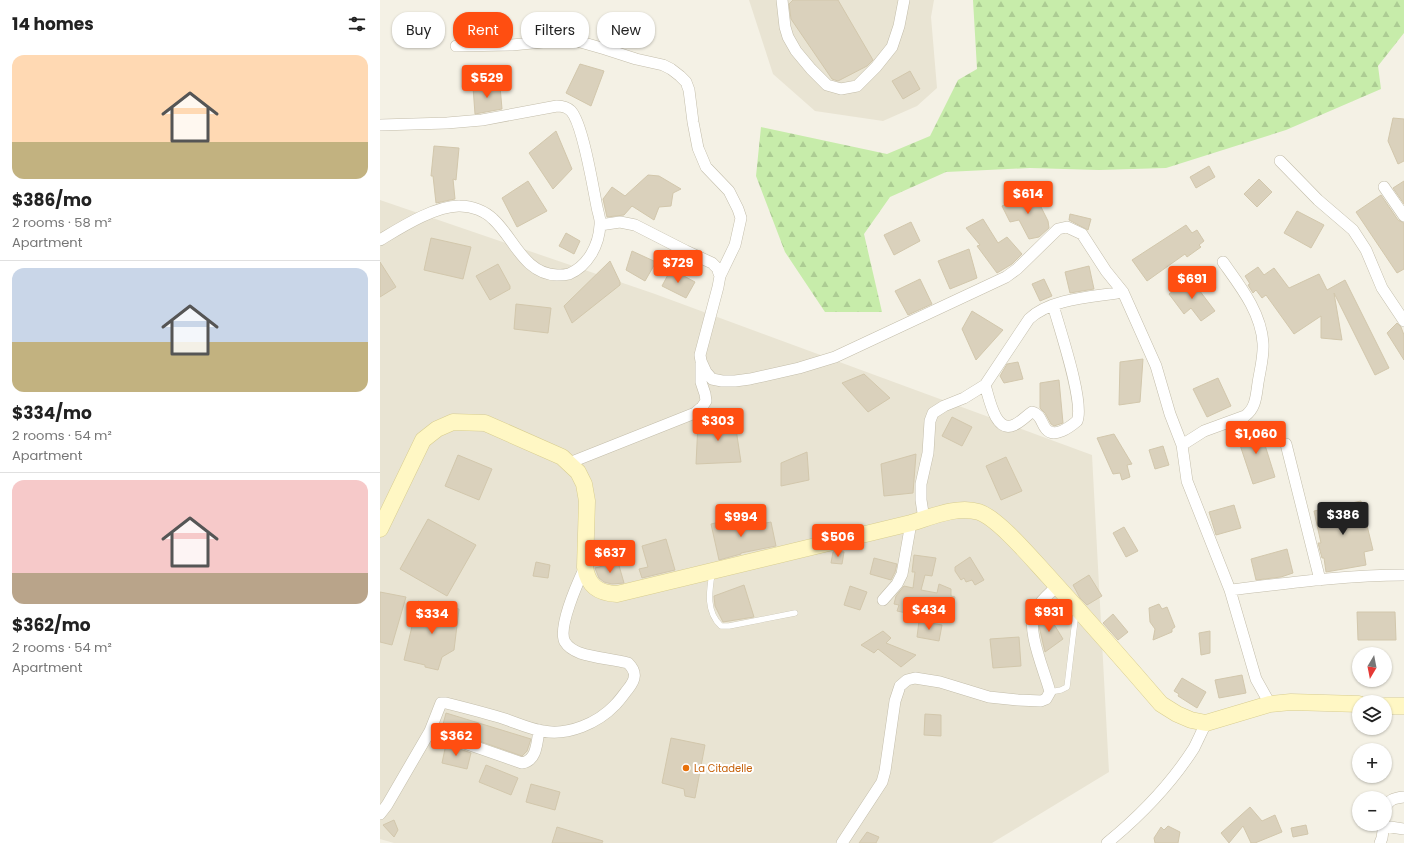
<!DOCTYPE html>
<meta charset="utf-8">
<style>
body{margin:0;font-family:Poppins,sans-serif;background:#f2f2f2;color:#222;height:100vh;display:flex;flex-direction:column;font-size:15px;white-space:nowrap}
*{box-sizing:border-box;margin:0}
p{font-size:13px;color:#767676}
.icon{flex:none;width:22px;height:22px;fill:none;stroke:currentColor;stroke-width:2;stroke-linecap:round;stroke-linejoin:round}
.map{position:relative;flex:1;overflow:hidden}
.side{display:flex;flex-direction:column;background:#fff;width:380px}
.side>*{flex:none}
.guide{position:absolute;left:12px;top:12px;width:380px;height:36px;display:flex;gap:8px}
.needle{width:26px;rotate:190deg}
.fabs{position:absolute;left:972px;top:647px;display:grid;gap:8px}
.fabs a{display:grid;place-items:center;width:40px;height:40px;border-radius:50%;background:#fff;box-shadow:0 1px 3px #0004;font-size:20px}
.price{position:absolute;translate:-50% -34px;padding:0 9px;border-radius:4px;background:#ff4e11;color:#fff;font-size:13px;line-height:26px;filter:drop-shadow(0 1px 2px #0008)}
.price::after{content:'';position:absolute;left:50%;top:24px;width:12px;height:9px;margin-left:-6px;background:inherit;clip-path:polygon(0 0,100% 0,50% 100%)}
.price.active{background:#222;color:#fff}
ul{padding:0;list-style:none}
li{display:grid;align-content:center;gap:8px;height:212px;padding:0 12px}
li+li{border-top:1px solid #e0e0e0}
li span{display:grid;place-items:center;height:124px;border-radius:12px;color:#555}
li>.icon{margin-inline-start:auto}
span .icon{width:72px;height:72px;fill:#fffc;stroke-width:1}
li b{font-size:17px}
h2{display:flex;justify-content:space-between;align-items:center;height:48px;padding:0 12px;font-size:17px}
.pill{padding:0 14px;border-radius:16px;background:#fff;box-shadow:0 1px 3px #0004;font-size:14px;line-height:36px}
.pill.active{background:#ff4e11;color:#fff}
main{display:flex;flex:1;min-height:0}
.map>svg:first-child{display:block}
.residential{fill:#e9e4d3}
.forest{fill:url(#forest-firs)}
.building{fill:#dad1bc;stroke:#d2c7ac}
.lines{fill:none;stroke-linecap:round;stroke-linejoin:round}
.lane-casing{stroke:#c3bdaa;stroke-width:6}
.street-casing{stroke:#c3bdaa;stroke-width:12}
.secondary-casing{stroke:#d8cd90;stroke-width:17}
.lane{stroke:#fff;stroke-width:5.5}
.street{stroke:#fff;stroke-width:11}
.secondary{stroke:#fff7c4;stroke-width:16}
.food-dot{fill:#e8710a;stroke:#fff;stroke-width:1.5}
.labels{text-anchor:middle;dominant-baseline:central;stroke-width:4;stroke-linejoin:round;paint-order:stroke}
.food-label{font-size:10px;fill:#c56008;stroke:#fff;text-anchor:start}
</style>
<main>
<section class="side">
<h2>14 homes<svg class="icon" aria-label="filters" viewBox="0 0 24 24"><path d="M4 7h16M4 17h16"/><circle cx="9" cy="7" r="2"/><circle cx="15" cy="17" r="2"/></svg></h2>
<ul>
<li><span style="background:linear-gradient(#ffd9b3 70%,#c2b280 0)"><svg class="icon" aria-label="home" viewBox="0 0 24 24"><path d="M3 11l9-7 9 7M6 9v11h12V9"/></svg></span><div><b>$386/mo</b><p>2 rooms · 58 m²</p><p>Apartment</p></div></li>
<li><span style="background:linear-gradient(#c9d6e8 60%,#c2b280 0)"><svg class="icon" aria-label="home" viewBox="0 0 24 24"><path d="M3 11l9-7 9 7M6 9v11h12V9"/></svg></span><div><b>$334/mo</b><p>2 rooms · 54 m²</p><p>Apartment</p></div></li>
<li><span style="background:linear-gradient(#f6c9c9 75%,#b9a48a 0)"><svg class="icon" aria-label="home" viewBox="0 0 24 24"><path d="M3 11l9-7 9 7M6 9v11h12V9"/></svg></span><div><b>$362/mo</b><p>2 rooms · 54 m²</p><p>Apartment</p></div></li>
</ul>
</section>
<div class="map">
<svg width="1024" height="843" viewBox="0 0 1024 843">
<defs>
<pattern id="forest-firs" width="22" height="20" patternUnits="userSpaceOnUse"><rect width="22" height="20" fill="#c7ecaa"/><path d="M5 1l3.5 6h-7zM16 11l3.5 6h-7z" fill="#accc93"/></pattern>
</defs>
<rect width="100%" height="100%" fill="#f4f1e5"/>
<path class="residential" d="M369 0H554L551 17 557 88 537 106 503 121 435 111 393 74Z
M0 200 275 294 712 455 729 772 612 843H14L0 839Z"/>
<path class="forest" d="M593 0H1024V33L998 66 1001 89 906 130 786 168 719 170 650 168 566 172 510 197 484 234 502 312H445L405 252 376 176 381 127 507 154 550 136 578 80 597 69Z"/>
<path class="building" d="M413 0H458L493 60 487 66 458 81 452 79 411 19 409 4Z
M200 64 224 71 211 106 186 93Z
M530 71 540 89 523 99 512 81Z
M120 86 122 109 95 114 93 87Z
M1013 118 1024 119V161L1018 164 1008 141Z
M176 131 192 169 173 189 149 153Z
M54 146 79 148 76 180 73 179 75 199 56 203 53 176H51Z
M829 166 835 177 816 188 810 177Z
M268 175 279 176 301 189 293 193 291 206 279 207 274 220 252 206 244 215 227 217 223 199 232 187 245 196Z
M879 179 892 192 877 207 864 194Z
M148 181 167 211 137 227 122 198Z
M1024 181V204L1013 188Z
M653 191 668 221 669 228 659 237 649 239 639 220 630 222 622 206Z
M1001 195 1018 220 1024 223V269L1017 273 976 212Z
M917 211 944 225 931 248 904 233Z
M690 214 711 219 708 230 689 220Z
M603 219 618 243 627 237 642 254 632 264 617 273 597 246 600 245 586 228Z
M531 222 540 241 514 255 504 235Z
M806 225 812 233 817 230 824 241 819 245 821 247 807 257 805 254 767 281 752 260Z
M186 233 200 241 194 254 179 246Z
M51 238 91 247 83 279 44 270Z
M589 249 597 278 570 289 558 261Z
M252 251 276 262 265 281 246 270Z
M230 261 240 282V285L192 323 184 306Z
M0 262 16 287 0 297Z
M118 264 130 286V289L110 300 96 276Z
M709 266 714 289 690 293 685 272Z
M878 267 884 275 894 268 909 288 939 274 947 290 965 280 1009 368 995 375 954 293 962 340 941 338V316L914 334 886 295 882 298 876 290 873 293 868 285 870 284 865 276Z
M291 269 315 282 306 298 282 286Z
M810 278 835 311 821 321 811 308 804 314 789 294Z
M540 279 552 304 528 315 515 291Z
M664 279 672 296 660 301 652 284Z
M136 304 171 308 168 333 134 329Z
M592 311 623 330 596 360 582 329Z
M1017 323 1021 327 1024 335V360L1007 333Z
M763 359 760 402 739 405 740 362Z
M638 362 643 379 624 383 620 376 627 364Z
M484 374 510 398 488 412 462 383Z
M838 378 851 406 827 417 813 389Z
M679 380 683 423 674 426 671 424 665 413 660 408V383Z
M354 416 361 462 316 464 318 423Z
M572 417 592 427 582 446 562 436Z
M879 426 895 477 873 484 856 433Z
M734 434 752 464 747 465 750 477 742 480 740 473 733 474 717 438Z
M783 446 789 465 775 469 769 450Z
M427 452 429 480 401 486V463Z
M536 454 533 493 504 496 501 464Z
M78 455 112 469 99 500 65 486Z
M626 457 642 491 621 500 606 466Z
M981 501 993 550 984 552 986 565 946 572 944 558H942L938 543H941L934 511Z
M854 505 861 528 836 535 829 512Z
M48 519 96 545 67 596 20 569Z
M353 519 355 529 391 522 396 546 361 553V554L339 560 331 524Z
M744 527 758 551 746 557 733 533Z
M286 539 295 570 262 578 259 569 268 567 262 546Z
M907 549 913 573 901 577 876 580 871 559Z
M456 551 464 552 462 564 451 563 453 552Z
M534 555 556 558 552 576 545 575 541 590 557 593 559 584 571 589V596L575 597 573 607 569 605V612L542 605 540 616 517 611 519 605 514 604 516 596 524 586 533 588 535 572H532Z
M590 557 604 580 595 585 592 580 586 582 584 578 581 580 575 571V567Z
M494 558 517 564 515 572 511 580 490 574Z
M156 562 170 565 168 578 153 576Z
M238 562 244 583 232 584 224 582 219 578 215 568Z
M709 575 722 596 707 605 700 598 693 585Z
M364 585 374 617 343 622 335 606 334 596Z
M470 586 487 592 480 610 464 605Z
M0 592 26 597 12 645 0 642Z
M38 601 54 606V604L79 609 74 650 62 657 58 670 45 667V665L24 660Z
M779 604 782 609 787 607 795 627 792 629V632L773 640 775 629 770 622 769 608Z
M977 612H1015L1016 640H978Z
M667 613 683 639 665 652 659 626 660 618Z
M733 614 748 632 738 640 723 623Z
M539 621 562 625 559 641 537 637Z
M503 631 511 638 506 643 536 655 521 667 498 649 494 653 481 645Z
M830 631V653L821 655 819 633Z
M639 637 641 666 613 668 610 639Z
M862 675 866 693 839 698 835 680Z
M802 678 826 692 817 708 798 696 799 694 794 691Z
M66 713 151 739 147 751 142 756 62 728Z
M545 714 561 715V736L544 735Z
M291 738 325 745 315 798 305 796 304 789 282 783Z
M66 744 91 753 87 769 62 763Z
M106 765 138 778 131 795 99 782Z
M151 784 180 792 175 810 146 802Z
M870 807 882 821 895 815 902 832 875 843H871L863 826 849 843 841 833Z
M14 820 18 830 14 837 3 825Z
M926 825 928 834 913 837 911 828Z
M788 826 800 832 798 843H775L774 838 781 827 784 830Z
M177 827 223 841 222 843H172Z
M487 832 499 837 496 843H479Z"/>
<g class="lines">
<defs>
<path id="lane" d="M332 574C329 592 326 612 341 626H349L415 613
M670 692 681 690 687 687 696 612"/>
<path id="street" d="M402 0 405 27 408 37 416 51 431 69 447 85 461 89 477 86 496 67 512 47 519 26 524 0
M76 46 132 45 183 40 197 41 225 49 256 59 283 65 291 69 300 76 306 82 309 90 313 122 318 148 326 167 349 191 358 209 361 218 355 245 340 276
M0 125 67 123 102 120 177 106C182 106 187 107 191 111 203 124 213 188 217 207 218 213 221 220 220 225 219 245 208 266 189 274 185 275 181 275 177 275 144 274 134 238 113 219 105 211 92 206 80 206 56 205 20 228 0 240
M900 161 938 200 973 230 986 250 1002 288 1024 321
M1004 187 1024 216
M220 225 240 222 255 225 306 251 332 263 337 268 340 276 338 287 320 355 321 361 326 372 332 379 342 381H355L370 379 419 368 455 357 626 277 637 269 678 229 687 227 702 234 726 271 743 292 776 366 790 414 802 445 807 481 850 590 876 679 890 704
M605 385C609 397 615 434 634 425 641 422 646 416 652 412 661 414 661 423 666 429 674 439 690 427 697 421 705 403 679 327 673 305
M906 444 940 580
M802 445 824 431 865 416C876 408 876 396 878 383 880 370 884 356 883 343 881 312 860 286 843 262
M189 463 315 413 322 407 326 401 325 394 321 382V363
M544 519 541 500V484L548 453 550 421 553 413 564 406 584 398 605 385 649 319C671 298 714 297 743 292
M850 590C908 583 966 575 1024 575
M503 600 517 584 522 574 531 523
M159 730C157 742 157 761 142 763L50 731 61 703H66C86 708 106 713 125 719 137 723 150 729 163 731 188 736 218 723 235 705 240 700 244 694 248 689 256 679 257 672 248 663 232 659 215 658 200 653 195 651 188 647 185 642 177 628 198 582 205 567
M1005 810C1007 800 1014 798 1024 797
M0 814 7 805 50 731
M1004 826 1024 829
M462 843 502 782 505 771 515 701 520 686 527 680 535 678 560 682 609 697 638 700 661 701 666 699 670 692C665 672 644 626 656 609 661 600 670 593 677 586
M727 843C760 816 791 784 814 748 818 740 822 731 826 723
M1000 843 1002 838 1004 824"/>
<path id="secondary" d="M0 529 43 440 57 429 73 422 105 423 182 457 198 472 204 484 207 501 205 567C208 586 218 593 237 594L531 523C551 517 578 505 599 512 619 519 653 560 668 576 706 618 744 661 781 704L797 714 811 720 826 723 890 704 911 702 979 704
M1005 706H1024"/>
</defs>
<use href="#lane" class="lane-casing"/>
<use href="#street" class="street-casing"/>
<use href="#secondary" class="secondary-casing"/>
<use href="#lane" class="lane"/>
<use href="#street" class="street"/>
<use href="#secondary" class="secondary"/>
</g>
<circle class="food-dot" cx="306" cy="768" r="4"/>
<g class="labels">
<g class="food-label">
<text x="314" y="768">La Citadelle</text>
</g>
</g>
</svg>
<div class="fabs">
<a><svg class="needle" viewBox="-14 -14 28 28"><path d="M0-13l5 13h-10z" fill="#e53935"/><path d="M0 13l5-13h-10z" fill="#767676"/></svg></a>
<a><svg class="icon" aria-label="layers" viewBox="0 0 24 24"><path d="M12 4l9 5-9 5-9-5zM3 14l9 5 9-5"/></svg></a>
<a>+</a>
<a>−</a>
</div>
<b class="price" style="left:107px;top:99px">$529</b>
<b class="price" style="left:648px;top:215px">$614</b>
<b class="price" style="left:298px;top:284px">$729</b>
<b class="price" style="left:812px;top:300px">$691</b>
<b class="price" style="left:338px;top:442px">$303</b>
<b class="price" style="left:876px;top:455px">$1,060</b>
<b class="price active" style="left:963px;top:536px">$386</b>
<b class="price" style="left:361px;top:538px">$994</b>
<b class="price" style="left:458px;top:558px">$506</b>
<b class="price" style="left:230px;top:574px">$637</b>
<b class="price" style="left:549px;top:631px">$434</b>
<b class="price" style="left:669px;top:633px">$931</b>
<b class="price" style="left:52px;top:635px">$334</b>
<b class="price" style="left:76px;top:757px">$362</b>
<div class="guide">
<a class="pill">Buy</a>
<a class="pill active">Rent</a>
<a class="pill">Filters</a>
<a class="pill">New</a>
</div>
</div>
</main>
